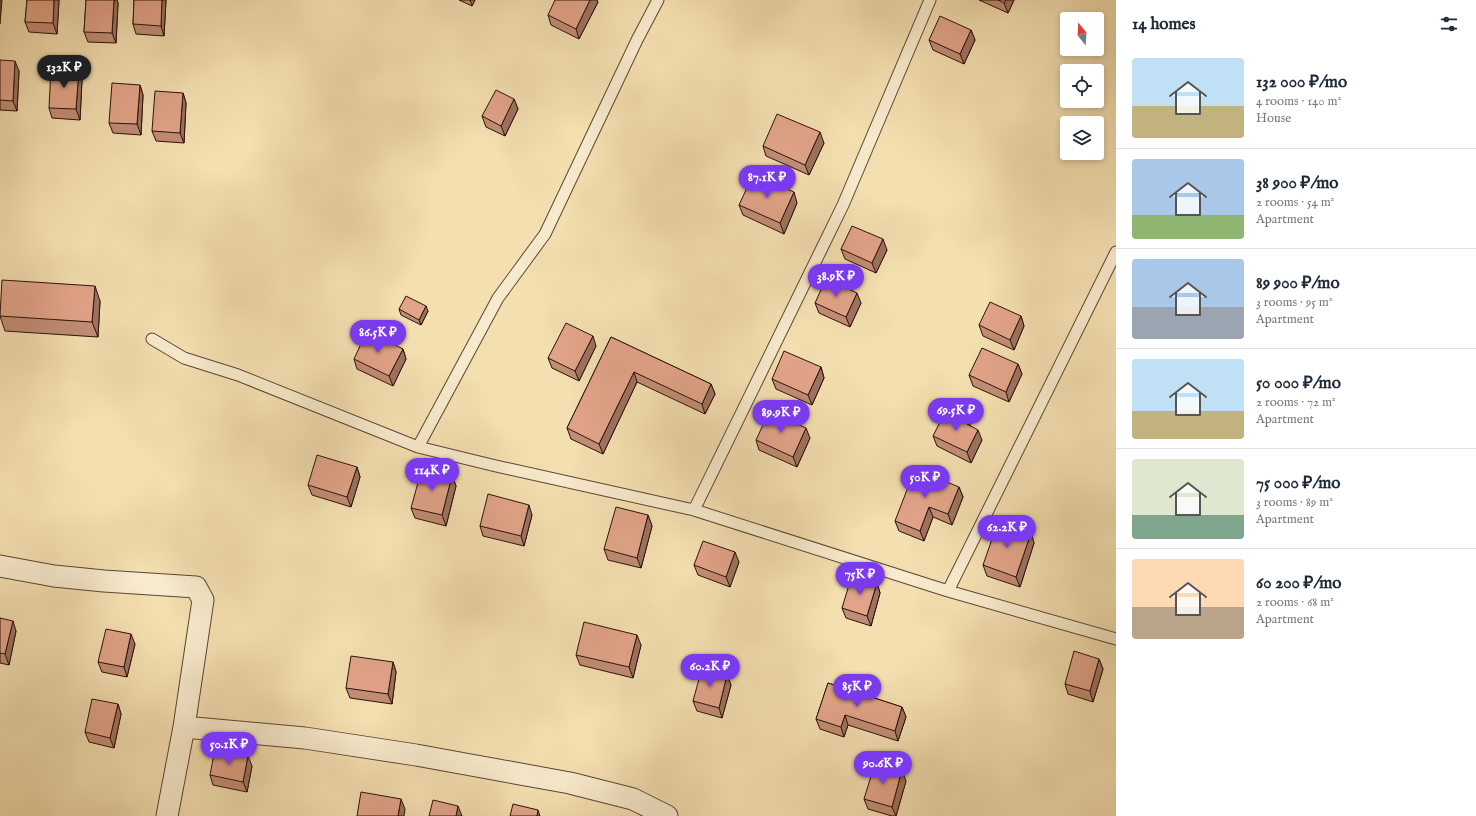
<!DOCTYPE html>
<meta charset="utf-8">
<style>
body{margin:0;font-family:"IM FELL English",serif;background:#f6f6f7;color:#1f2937;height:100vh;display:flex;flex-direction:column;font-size:15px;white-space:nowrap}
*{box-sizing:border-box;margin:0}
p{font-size:13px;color:#747a83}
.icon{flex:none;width:22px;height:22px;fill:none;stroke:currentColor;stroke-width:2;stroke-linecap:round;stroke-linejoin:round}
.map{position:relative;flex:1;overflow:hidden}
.panel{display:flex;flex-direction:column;background:#fff;width:360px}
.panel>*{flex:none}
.needle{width:26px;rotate:342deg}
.fabs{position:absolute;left:1060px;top:12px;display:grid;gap:8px}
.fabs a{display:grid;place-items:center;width:44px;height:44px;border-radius:4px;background:#fff;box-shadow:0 2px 6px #0003;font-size:20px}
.price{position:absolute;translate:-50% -34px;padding:0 9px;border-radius:14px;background:#7c3aed;color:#fff;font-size:13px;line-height:26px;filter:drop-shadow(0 1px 2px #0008)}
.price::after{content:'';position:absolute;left:50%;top:24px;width:12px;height:9px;margin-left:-6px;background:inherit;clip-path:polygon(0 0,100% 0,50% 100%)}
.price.selected{background:#222;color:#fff}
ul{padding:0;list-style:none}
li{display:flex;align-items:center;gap:12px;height:100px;padding:0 16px}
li+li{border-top:1px solid #e0e1e3}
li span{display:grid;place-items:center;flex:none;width:112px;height:80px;border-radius:4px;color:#555}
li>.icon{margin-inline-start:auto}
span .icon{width:48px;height:48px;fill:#fffc;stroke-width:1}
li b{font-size:17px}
h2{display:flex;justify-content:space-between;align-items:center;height:48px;padding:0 16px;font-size:17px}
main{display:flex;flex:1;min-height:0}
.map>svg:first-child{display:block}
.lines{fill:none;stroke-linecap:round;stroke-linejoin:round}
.lane-casing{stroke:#5c4532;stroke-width:13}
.street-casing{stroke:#5c4532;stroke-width:23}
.lane{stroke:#f8eacc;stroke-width:11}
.street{stroke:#f8eacc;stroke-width:21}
.wall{fill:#c28d76;stroke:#2a1208}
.shaded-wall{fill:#9e7360;stroke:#2a1208}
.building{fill:#e2a489;stroke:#2a1208}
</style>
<main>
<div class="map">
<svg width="1116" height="816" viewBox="0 0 1116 816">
<rect width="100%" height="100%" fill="#f4dfb1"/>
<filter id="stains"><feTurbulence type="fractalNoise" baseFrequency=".005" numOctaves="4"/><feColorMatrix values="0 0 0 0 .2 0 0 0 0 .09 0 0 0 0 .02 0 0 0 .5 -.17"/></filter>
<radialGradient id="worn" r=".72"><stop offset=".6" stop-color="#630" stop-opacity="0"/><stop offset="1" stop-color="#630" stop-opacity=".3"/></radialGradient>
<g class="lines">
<defs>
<path id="lane" d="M152 339 184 358 238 375 418 447 496 466 694 510 948 591 1116 639
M418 447 498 298 545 234 637 40 658 0
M694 510 843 205 930 0
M948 591 1116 252"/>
<path id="street" d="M0 566 54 576 104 581 196 587 203 600 184 727 305 738 416 755 570 783 633 799 667 816
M167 816 184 727"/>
</defs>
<use href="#lane" class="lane-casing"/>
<use href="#street" class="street-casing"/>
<use href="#lane" class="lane"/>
<use href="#street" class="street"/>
</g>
<path class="wall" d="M27 0H59L57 34 29 32 25 22Z
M86 0H117L118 3 116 43 88 42 84 32Z
M134 0H166L164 36 136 34 133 24Z
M459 0H475L472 6Z
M979 0H1014L1008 13Z
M598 2 579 39 551 25 548 15Z
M971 30 975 40 964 64 933 50 929 40Z
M0 60 19 71 17 111 0 110Z
M79 70 82 80 80 120 52 118 49 108Z
M140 85 143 95 141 135 113 133 109 123Z
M183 93 186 103 184 143 156 141 152 131Z
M514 99 518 109 505 136 486 127 482 116Z
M824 143 809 175 766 156 763 146Z
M797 203 784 234 743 215 739 205Z
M841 249 887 250 876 273 845 259Z
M100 301 98 337 5 331 0 316Z
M815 303H861L850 327 819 313Z
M399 309 428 311 421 325 401 315Z
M1021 316 1024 326 1014 350 983 336 979 325Z
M611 337 711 384 715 394 705 414 637 382 603 454 571 439 567 428Z
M596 346 579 381 552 368 548 358Z
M403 349 406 359 393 386 357 369 354 359Z
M1018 364 1022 374 1009 402 973 386 969 375Z
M821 367 824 378 812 405 776 389 772 379Z
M954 418H968L970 426 982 440 971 463 937 446 933 436Z
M810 438 797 467 759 450 756 440Z
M357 467 360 477 351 507 312 495 308 485Z
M452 476 456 486 446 526 415 518 411 508Z
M959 487 963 497 952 525 933 517 924 541 899 531 895 521Z
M532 515 524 546 483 536 480 526Z
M648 515 652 526 641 568 608 560 604 549Z
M1031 533 1034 543 1020 587 987 576 983 565Z
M739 562 730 587 698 575 694 565Z
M877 583 880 593 871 626 846 618 842 608Z
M0 618 16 631 9 665 0 663Z
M135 644 127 677 102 672 98 662Z
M641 645 633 678 580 665 576 655Z
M1099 659 1103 669 1093 702 1068 694 1065 684Z
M393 662 396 672 392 704 350 698 346 688Z
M727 675 731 685 722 718 697 711 693 701Z
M828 683 902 707 906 717 898 741 848 725 844 737 820 729 816 719Z
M118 704 121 714 114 748 89 742 85 732Z
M252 766 247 792 213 785 210 775Z
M906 781 896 816H892L868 809 864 799Z"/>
<path class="shaded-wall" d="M0 0H2L0 24Z
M54 0H59L57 34 53 23Z
M114 0H117L118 3 116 43 112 33Z
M162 0H166L164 36 161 26Z
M470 0H475L472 6Z
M590 0H597L598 2 579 39 576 29Z
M1006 0H1014L1008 13 1004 3Z
M971 30 975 40 964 64 960 54Z
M15 61 19 71 17 111 13 101Z
M79 70 82 80 80 120 76 109Z
M140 85 143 95 141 135 137 124Z
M183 93 186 103 184 143 180 133Z
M514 99 518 109 505 136 501 126Z
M820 132 824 143 809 175 805 165Z
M794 192 797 203 784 234 780 223Z
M883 239 887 250 876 273 872 263Z
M95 286 100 301 98 337 92 322Z
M857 293 861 303 850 327 846 317Z
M426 306 428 311 421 325 419 320Z
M1021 316 1024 326 1014 350 1010 340Z
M593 336 596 346 579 381 575 371Z
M403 349 406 359 393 386 389 376Z
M1018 364 1022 374 1009 402 1006 392Z
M821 367 824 378 812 405 808 395Z
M634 372 637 382 603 454 599 444Z
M711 384 715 394 705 414 702 404Z
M968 418 971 428 967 424Z
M806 428 810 438 797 467 793 457Z
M978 430 982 440 971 463 967 452Z
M357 467 360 477 351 507 347 497Z
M452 476 456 486 446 526 442 515Z
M959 487 963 497 952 525 948 514Z
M529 505 532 515 524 546 521 536Z
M929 507 933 517 924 541 920 531Z
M648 515 652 526 641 568 637 558Z
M1031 533 1034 543 1020 587 1016 577Z
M735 552 739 562 730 587 726 577Z
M877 583 880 593 871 626 867 616Z
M13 621 16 631 9 665 5 654Z
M131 634 135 644 127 677 124 667Z
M637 635 641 645 633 678 629 667Z
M1099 659 1103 669 1093 702 1090 691Z
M393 662 396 672 392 704 388 694Z
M727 675 731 685 722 718 719 708Z
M118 704 121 714 114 748 110 738Z
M902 707 906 717 898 741 895 731Z
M845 715 848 725 844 737 841 727Z
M248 756 252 766 247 792 243 782Z
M902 770 906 781 896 816 892 807Z
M401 799 405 809 404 816H398Z
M458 806 462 816H456Z
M538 810 540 816H537Z"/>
<path class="building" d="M27 0H54L53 23 25 22Z
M86 0H114L112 33 84 32Z
M134 0H162L161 26 133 24Z
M555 0H590L576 29 548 15Z
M998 0H1006L1004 3Z
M940 16 971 30 960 54 929 40Z
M0 60 15 61 13 101 0 100Z
M51 68 79 70 76 109 49 108Z
M112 83 140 85 137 124 109 123Z
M496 90 514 99 501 126 482 116Z
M155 91 183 93 180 133 152 131Z
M777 114 820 132 805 165 763 146Z
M753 175 794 192 780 223 739 205Z
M852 226 883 239 872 263 841 249Z
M826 279 857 293 846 317 815 303Z
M2 280 95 286 92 322 0 316Z
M406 296 426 306 419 320 399 309Z
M990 302 1021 316 1010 340 979 325Z
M566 323 593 336 575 371 548 358Z
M367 331 403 349 389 376 354 359Z
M611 337 711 384 702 404 634 372 599 444 567 428Z
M982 348 1018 364 1006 392 969 375Z
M784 351 821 367 808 395 772 379Z
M769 412 806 428 793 457 756 440Z
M944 414 954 418 958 414H964L968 418 967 424 978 430 967 452 933 436Z
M317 455 357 467 347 497 308 485Z
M422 468 452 476 442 515 411 508Z
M915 469 959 487 948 514 929 507 920 531 895 521Z
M488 494 529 505 521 536 480 526Z
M616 507 648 515 637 558 604 549Z
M998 522 1031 533 1016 577 983 565Z
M703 541 735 552 726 577 694 565Z
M852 575 877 583 867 616 842 608Z
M0 618 13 621 5 654 0 653Z
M584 622 637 635 629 667 576 655Z
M106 629 131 634 124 667 98 662Z
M1074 651 1099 659 1090 691 1065 684Z
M351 656 393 662 388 694 346 688Z
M702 668 727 675 719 708 693 701Z
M828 683 902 707 895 731 845 715 841 727 816 719Z
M92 699 118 704 110 738 85 732Z
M215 749 248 756 243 782 210 775Z
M875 763 902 770 892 807 864 799Z
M361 792 401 799 398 816H357Z
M433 800 458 806 456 816H429Z
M513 804 538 810 537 816H510Z"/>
<rect width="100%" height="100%" filter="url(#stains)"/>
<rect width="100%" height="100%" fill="url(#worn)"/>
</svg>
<div class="fabs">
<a><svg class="needle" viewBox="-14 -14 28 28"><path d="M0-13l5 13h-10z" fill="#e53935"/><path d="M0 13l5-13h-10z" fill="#747a83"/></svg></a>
<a><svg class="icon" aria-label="locate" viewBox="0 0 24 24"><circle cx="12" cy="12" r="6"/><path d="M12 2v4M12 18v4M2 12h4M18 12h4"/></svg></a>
<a><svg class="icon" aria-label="layers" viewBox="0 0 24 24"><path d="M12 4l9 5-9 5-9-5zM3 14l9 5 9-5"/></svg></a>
</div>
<b class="price selected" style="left:64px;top:89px">132K ₽</b>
<b class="price" style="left:767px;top:199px">87.1K ₽</b>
<b class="price" style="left:836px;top:298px">38.9K ₽</b>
<b class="price" style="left:378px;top:354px">86.5K ₽</b>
<b class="price" style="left:956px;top:432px">69.5K ₽</b>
<b class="price" style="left:781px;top:434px">89.9K ₽</b>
<b class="price" style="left:432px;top:492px">114K ₽</b>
<b class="price" style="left:925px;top:499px">50K ₽</b>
<b class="price" style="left:1007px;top:549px">62.2K ₽</b>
<b class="price" style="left:860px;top:596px">75K ₽</b>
<b class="price" style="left:710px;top:688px">60.2K ₽</b>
<b class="price" style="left:857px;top:708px">85K ₽</b>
<b class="price" style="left:229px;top:766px">50.1K ₽</b>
<b class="price" style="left:883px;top:785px">90.6K ₽</b>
</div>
<section class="panel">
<h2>14 homes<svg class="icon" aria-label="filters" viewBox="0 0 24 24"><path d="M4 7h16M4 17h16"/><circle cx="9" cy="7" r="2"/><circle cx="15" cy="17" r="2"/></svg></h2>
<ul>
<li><span style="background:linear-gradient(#bfe0f5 60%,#c2b280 0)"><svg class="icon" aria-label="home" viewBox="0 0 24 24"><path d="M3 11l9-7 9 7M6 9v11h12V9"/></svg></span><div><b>132 000 ₽/mo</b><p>4 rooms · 140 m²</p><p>House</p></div></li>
<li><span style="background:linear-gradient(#a9c7e8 70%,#8fb573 0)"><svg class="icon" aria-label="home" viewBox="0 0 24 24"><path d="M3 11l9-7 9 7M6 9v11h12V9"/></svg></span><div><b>38 900 ₽/mo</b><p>2 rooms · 54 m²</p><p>Apartment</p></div></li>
<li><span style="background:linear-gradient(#a9c7e8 60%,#9aa5b1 0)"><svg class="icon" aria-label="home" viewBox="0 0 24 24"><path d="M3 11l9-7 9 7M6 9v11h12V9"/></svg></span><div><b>89 900 ₽/mo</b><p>3 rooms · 95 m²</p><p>Apartment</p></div></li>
<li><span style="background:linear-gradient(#bfe0f5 65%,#c2b280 0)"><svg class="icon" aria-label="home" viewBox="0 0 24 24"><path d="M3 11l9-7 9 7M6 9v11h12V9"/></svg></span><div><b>50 000 ₽/mo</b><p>2 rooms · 72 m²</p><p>Apartment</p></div></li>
<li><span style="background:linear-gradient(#dfe7d0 70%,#7fa58c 0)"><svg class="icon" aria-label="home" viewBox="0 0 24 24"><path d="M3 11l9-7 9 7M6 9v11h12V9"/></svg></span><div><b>75 000 ₽/mo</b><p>3 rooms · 89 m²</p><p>Apartment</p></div></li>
<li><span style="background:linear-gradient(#ffd9b3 60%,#b9a48a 0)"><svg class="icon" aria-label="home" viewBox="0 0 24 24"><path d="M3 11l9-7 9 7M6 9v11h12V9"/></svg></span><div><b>60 200 ₽/mo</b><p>2 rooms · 68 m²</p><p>Apartment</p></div></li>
</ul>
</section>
</main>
